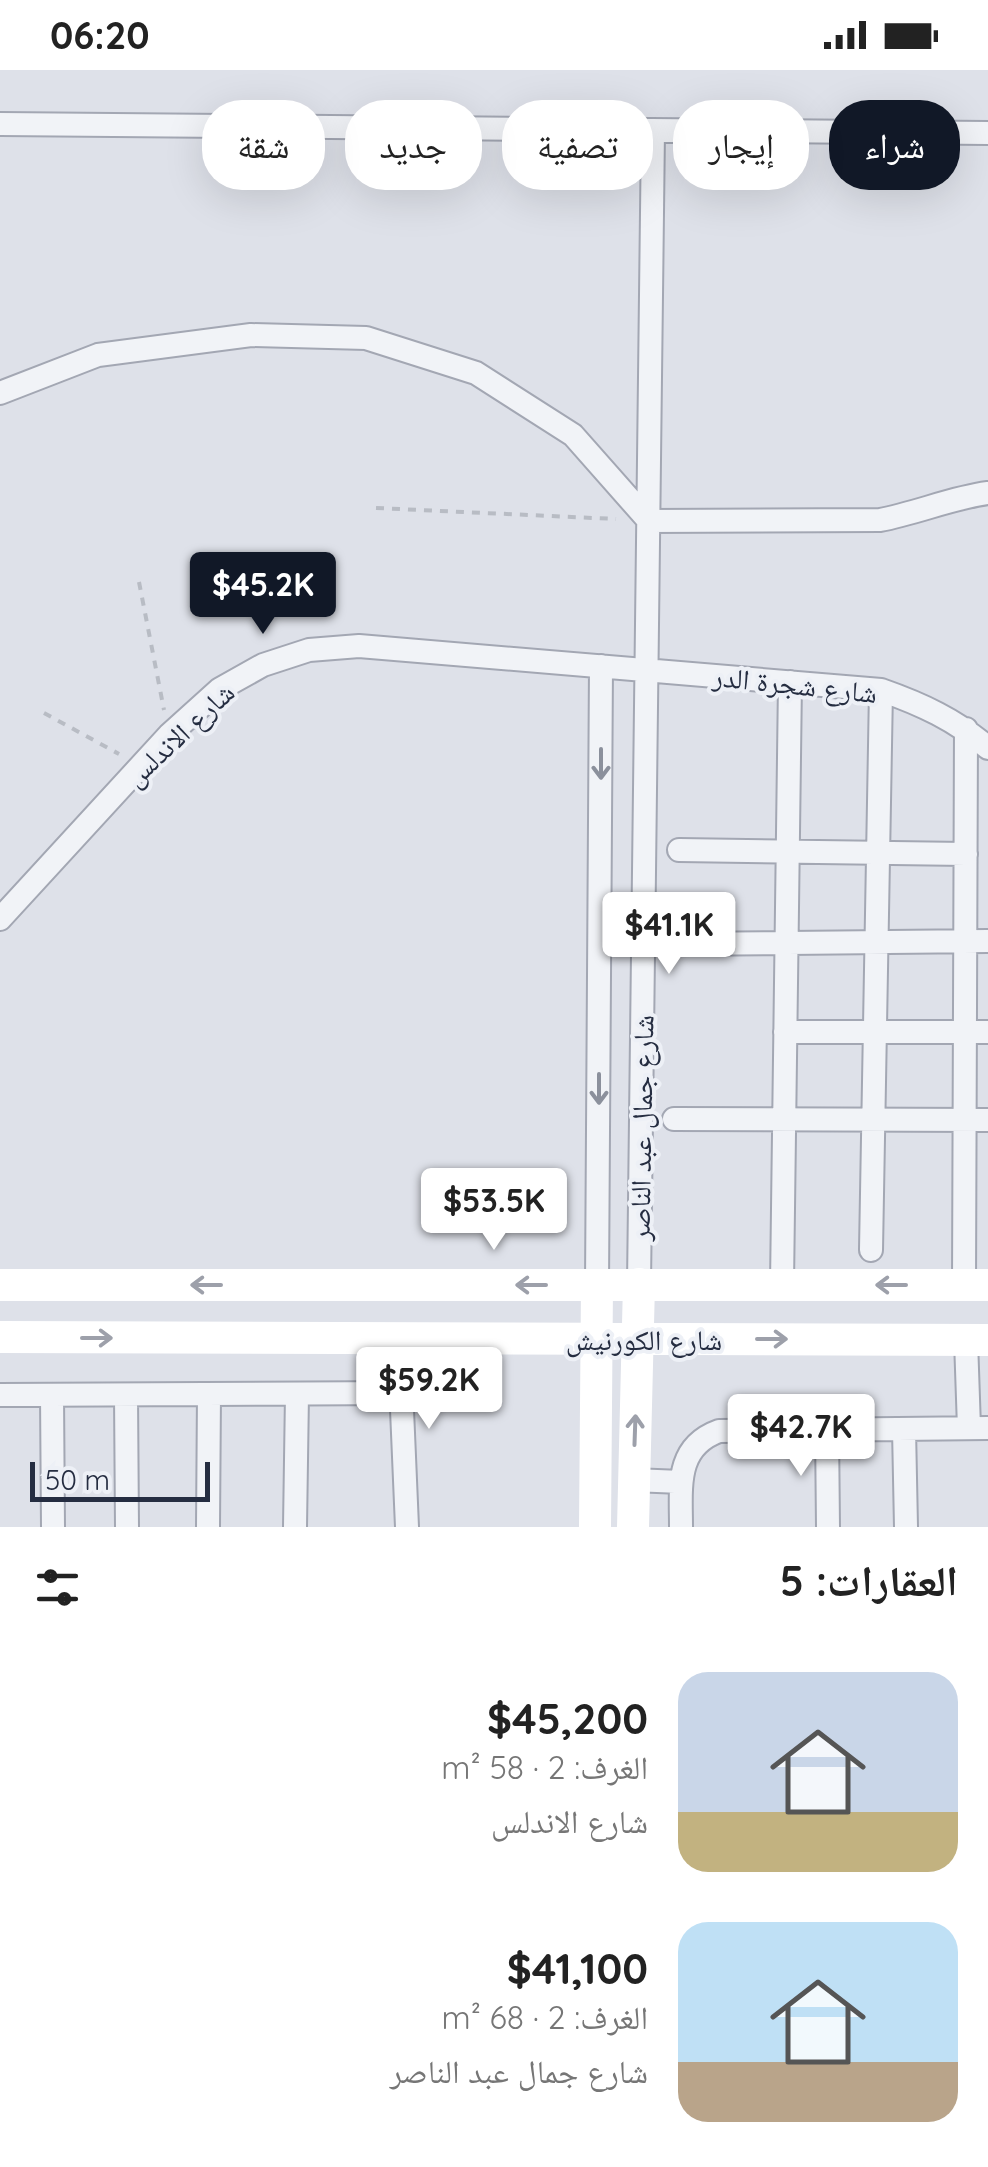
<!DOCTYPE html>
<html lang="ar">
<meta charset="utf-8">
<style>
body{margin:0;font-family:Quicksand,"Noto Naskh Arabic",sans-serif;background:#f6f6f6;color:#222;direction:rtl;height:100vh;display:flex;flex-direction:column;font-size:38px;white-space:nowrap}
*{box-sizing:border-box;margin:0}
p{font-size:32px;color:#767676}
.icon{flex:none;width:55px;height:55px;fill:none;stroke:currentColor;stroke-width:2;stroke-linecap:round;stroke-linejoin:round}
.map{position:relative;height:1457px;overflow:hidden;direction:ltr}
.drawer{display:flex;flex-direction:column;background:#fff;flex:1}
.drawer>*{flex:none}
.top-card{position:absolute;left:30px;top:30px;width:930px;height:90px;direction:rtl;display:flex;gap:20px}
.scale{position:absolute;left:30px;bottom:25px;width:180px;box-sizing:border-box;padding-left:10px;border:5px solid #252d41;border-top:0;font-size:28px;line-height:35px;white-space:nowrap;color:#252d41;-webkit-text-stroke:8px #edf0f6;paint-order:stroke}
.price{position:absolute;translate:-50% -85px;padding:0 22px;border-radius:10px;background:#fff;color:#222;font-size:32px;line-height:65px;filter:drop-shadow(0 2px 5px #0008)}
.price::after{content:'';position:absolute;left:50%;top:60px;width:30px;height:22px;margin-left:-15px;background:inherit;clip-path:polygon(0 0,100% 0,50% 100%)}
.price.on{background:#111827;color:#fff}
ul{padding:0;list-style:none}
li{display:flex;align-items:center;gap:30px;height:250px;padding:0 30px}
li span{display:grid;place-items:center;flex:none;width:280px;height:200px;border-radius:30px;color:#555}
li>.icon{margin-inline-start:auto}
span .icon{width:120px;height:120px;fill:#fffc;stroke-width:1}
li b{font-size:42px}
h2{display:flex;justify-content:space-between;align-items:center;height:120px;padding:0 30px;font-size:42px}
.tag{padding:0 35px;border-radius:40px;background:#fff;box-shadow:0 10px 40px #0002;font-size:35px;line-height:90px}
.tag.on{background:#111827;color:#fff}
.status{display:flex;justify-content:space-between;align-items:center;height:70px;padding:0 50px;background:#fff;direction:ltr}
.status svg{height:28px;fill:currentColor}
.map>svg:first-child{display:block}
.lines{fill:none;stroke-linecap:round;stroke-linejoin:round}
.street-casing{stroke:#a3a7b3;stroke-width:26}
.path{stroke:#b8bcc4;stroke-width:4;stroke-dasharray:8 8;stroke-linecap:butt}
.street{stroke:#f1f3f7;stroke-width:22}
.secondary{stroke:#fff;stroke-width:32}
.oneway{stroke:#8b909c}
.oneway2{stroke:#9da0aa}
.labels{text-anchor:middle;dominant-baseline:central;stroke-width:8;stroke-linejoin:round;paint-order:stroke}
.street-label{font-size:28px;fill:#252d41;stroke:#edf0f6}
</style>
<div class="status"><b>06:20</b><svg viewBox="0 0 49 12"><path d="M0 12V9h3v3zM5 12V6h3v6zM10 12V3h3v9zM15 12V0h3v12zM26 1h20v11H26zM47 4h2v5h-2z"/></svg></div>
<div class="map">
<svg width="988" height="1457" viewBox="0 0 988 1457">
<rect width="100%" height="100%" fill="#dee1e9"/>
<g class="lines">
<defs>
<path id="street" d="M0 54 988 63
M0 323 98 285 251 265 366 268 476 303 573 365 649 451 880 450C917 443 951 428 988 423
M679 780 966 784
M0 849 169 665 220 619 263 595 309 580 359 576 881 620C921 634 956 650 988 678
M675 874 988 871
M785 962H988
M674 1049 988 1050
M871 1180 881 620
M639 1214 653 60
M782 1214 790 612
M597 1215 601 596
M964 1215 966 659
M399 1269 407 1457
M966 1270 969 1358
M0 1325 402 1323
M52 1325 53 1457
M126 1325 127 1457
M827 1359 828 1457
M904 1359 906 1457
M633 1410 681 1412
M208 1457 209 1324
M295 1457 297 1324
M681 1457C681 1417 675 1377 719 1361L988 1358"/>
</defs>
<use href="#street" class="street-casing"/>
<path class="path" d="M376 438 616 449
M139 512 164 640
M44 643 119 684"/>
<use href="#street" class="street"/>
<path class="secondary" d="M0 1215H988
M0 1267 988 1270
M595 1457 597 1215
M633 1457 639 1214"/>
</g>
<defs><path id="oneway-shaft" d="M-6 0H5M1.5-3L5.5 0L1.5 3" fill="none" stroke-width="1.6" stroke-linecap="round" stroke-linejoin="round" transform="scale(2.5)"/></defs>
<g class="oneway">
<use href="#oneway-shaft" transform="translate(601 694) rotate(90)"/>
<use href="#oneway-shaft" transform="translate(599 1019) rotate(90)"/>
</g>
<g class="oneway2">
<use href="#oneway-shaft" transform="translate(206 1215) rotate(180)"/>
<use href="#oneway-shaft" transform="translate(531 1215) rotate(180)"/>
<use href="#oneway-shaft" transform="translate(891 1215) rotate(-180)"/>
<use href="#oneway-shaft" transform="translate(97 1268)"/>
<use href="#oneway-shaft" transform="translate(772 1269)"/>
<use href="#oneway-shaft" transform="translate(635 1360) rotate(-88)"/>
</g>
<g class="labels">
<g class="street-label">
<text transform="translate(795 614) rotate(6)">شارع شجرة الدر</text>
<text transform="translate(179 664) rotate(-43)">شارع الاندلس</text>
<text transform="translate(641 1058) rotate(-89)">شارع جمال عبد الناصر</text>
<text x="644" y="1269">شارع الكورنيش</text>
</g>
</g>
</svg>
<div class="scale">50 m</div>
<b class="price on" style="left:263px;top:567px">$45.2K</b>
<b class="price" style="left:669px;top:907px">$41.1K</b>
<b class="price" style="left:494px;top:1183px">$53.5K</b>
<b class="price" style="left:429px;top:1362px">$59.2K</b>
<b class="price" style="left:801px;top:1409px">$42.7K</b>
<div class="top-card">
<a class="tag on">شراء</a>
<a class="tag">إيجار</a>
<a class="tag">تصفية</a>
<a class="tag">جديد</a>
<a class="tag">شقة</a>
</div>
</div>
<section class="drawer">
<h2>العقارات: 5<svg class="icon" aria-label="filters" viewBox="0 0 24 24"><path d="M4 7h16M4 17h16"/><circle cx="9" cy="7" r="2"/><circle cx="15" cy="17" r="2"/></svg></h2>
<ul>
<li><span style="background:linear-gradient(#c9d6e8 70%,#c2b280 0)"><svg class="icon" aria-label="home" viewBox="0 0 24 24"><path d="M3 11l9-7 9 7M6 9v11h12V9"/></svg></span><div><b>$45,200</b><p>الغرف: 2 · 58 m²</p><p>شارع الاندلس</p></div></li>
<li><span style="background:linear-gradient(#bfe0f5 70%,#b9a48a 0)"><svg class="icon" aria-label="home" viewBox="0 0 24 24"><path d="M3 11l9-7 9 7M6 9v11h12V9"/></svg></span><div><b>$41,100</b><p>الغرف: 2 · 68 m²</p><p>شارع جمال عبد الناصر</p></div></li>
</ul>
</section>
